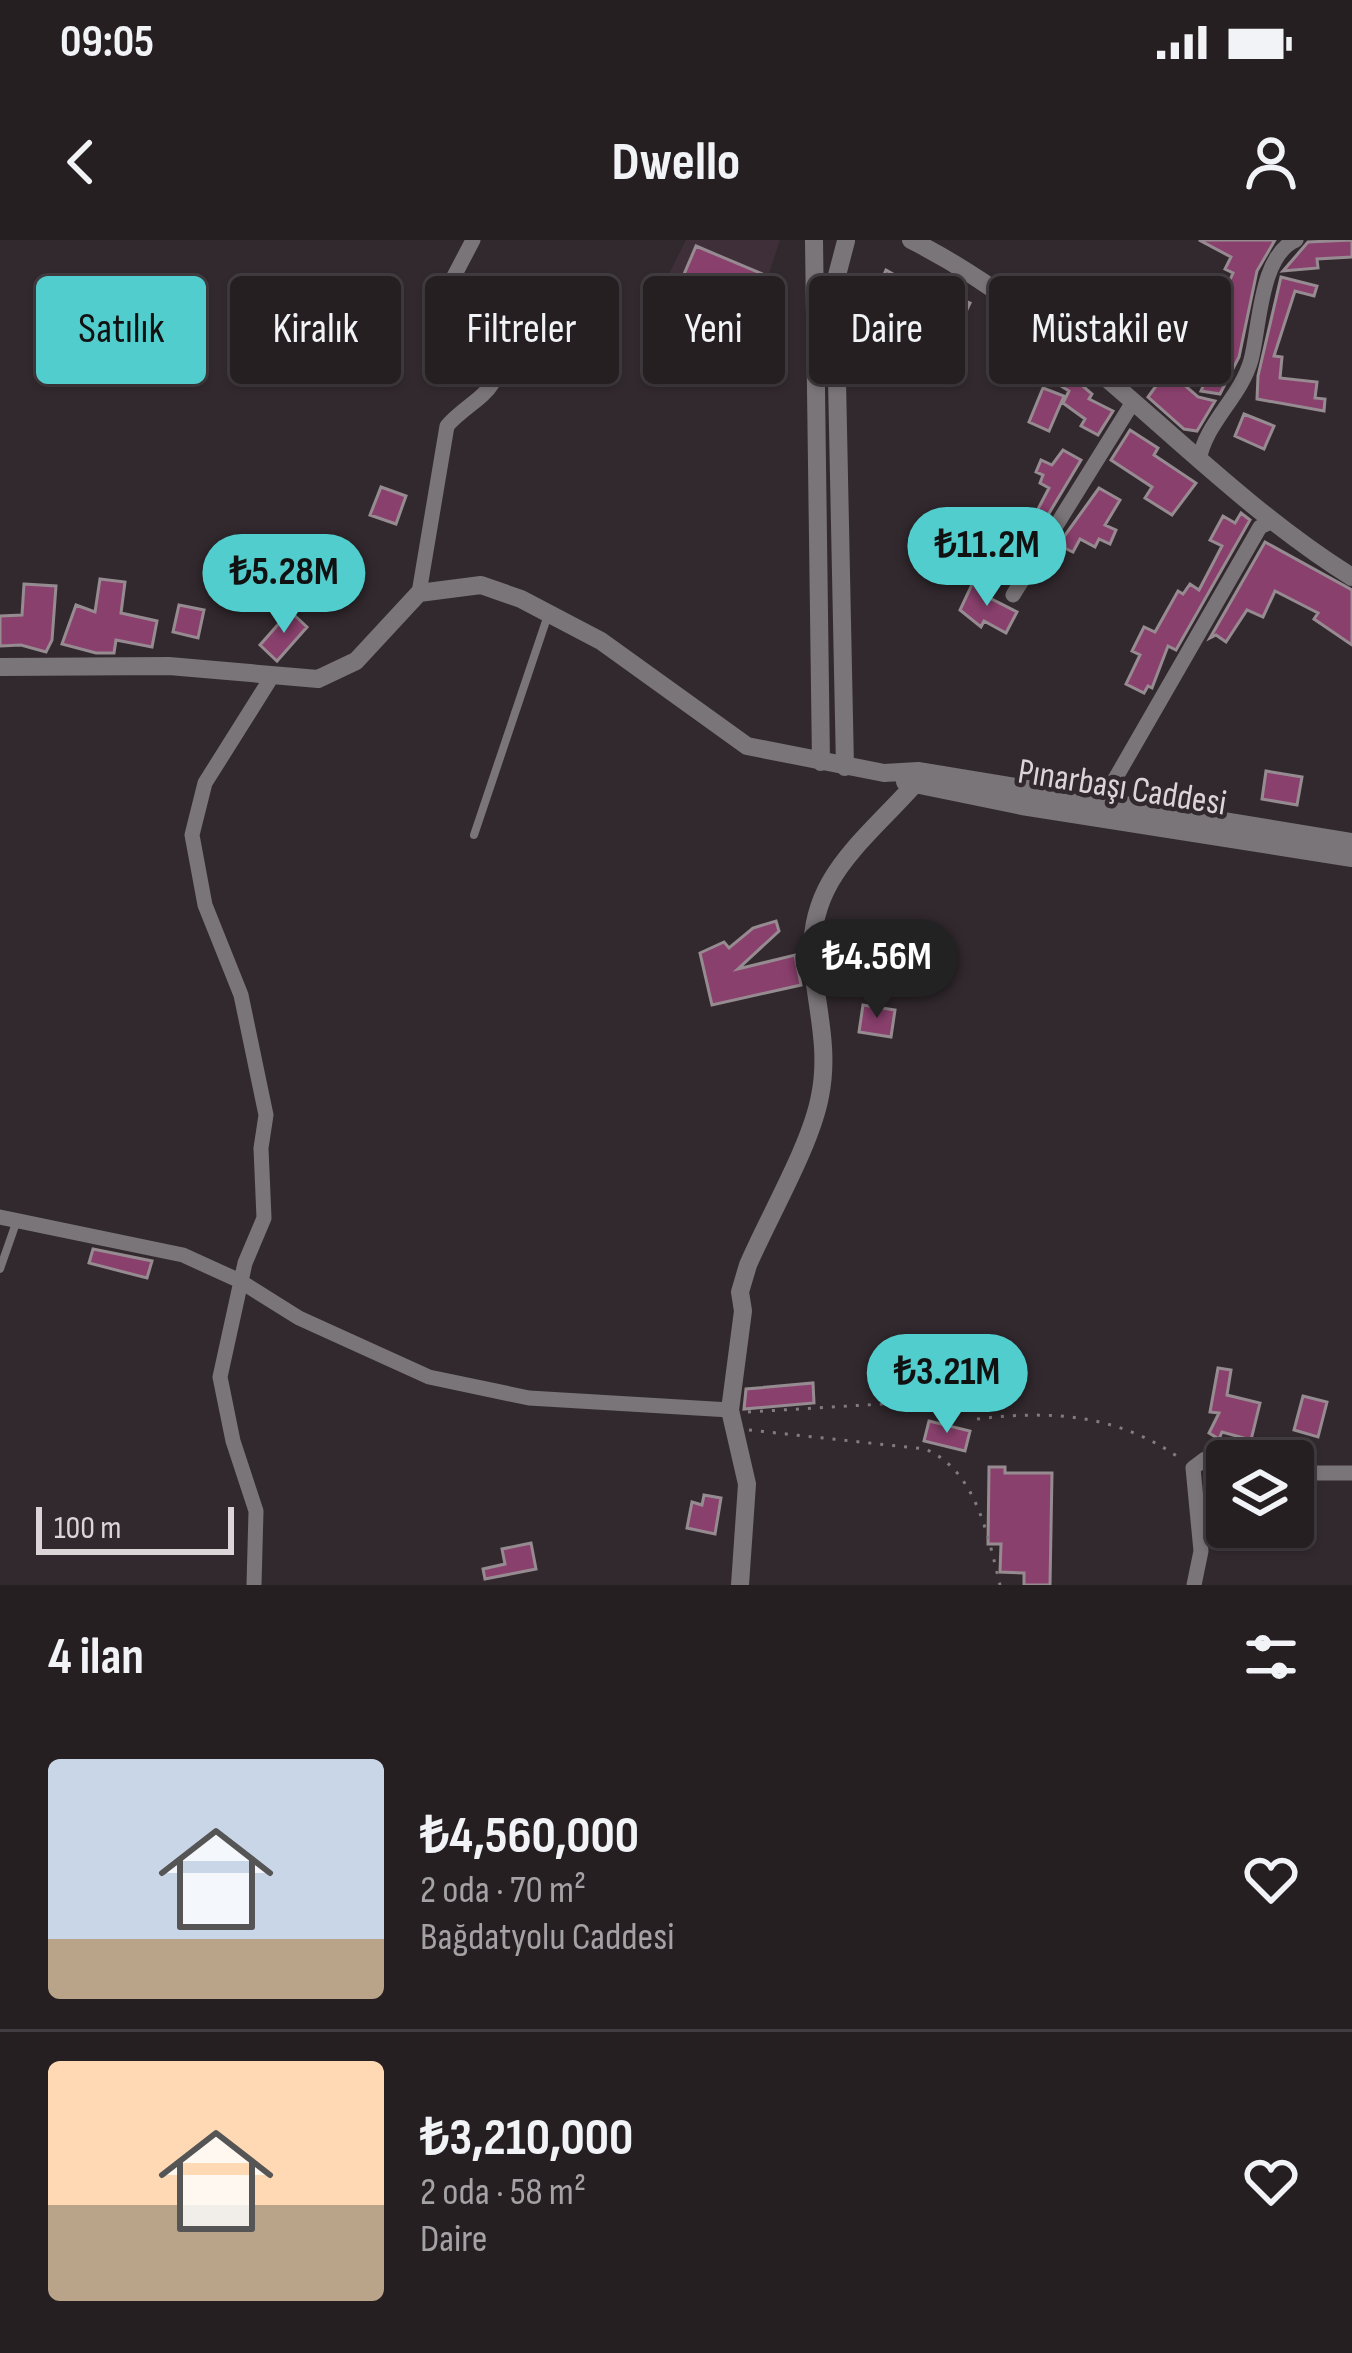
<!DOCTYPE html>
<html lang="tr">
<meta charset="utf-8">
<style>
body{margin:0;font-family:"Sofia Sans Condensed",sans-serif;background:#322c2f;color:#f1f3f6;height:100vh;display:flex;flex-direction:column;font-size:45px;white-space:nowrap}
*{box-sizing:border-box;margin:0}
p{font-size:39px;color:#a4a2a5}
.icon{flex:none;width:66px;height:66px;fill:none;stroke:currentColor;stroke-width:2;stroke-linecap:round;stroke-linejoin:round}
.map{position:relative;height:1345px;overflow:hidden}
.side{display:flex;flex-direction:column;background:#261f22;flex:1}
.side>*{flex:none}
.hud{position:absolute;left:36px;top:36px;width:1281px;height:108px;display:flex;gap:24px}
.fabs{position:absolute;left:1206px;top:1200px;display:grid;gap:24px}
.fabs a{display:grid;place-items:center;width:108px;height:108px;border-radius:12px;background:#261f22;box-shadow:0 3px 9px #0004,0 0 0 3px #423d40;font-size:60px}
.scale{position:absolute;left:36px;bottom:30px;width:198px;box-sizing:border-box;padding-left:12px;border:6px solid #dbd5d8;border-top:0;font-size:33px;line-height:42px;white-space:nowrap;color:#dbd5d8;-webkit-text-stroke:9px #32292e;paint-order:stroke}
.price{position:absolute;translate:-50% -102px;padding:0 27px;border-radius:42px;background:#52cdcd;color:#111;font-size:39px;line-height:78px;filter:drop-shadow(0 3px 6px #0008)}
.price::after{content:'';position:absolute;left:50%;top:72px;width:36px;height:27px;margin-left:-18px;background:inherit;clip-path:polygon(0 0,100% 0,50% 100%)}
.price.active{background:#222;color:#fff}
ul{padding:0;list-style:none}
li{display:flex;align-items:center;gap:36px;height:300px;padding:0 48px}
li+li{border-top:3px solid #423d40}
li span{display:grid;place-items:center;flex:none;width:336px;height:240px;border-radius:12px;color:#555}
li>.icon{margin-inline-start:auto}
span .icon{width:144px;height:144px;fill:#fffc;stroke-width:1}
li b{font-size:51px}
h2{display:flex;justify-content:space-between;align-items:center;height:144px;padding:0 48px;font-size:51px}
.pill{padding:0 42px;border-radius:12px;background:#261f22;box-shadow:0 3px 9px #0004,0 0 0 3px #423d40;font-size:42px;line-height:108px}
.pill.active{background:#52cdcd;color:#111}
.status{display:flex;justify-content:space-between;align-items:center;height:84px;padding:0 60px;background:#261f22;direction:ltr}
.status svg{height:33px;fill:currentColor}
header{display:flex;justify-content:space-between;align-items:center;height:156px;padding:0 48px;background:#261f22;font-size:54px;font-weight:700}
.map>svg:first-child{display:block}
.built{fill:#3e2f38}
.building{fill:#8a406d;stroke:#968b90;stroke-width:3}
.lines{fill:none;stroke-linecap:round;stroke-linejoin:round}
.path{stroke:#827b7f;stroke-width:3;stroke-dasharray:3 9;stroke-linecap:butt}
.service{stroke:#7a7578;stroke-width:8}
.minor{stroke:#7a7578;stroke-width:15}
.tertiary{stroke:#7a7578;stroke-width:18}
.labels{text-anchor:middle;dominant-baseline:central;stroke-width:9;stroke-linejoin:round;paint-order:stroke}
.street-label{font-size:36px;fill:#dbd5d8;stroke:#32292e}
</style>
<div class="status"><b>09:05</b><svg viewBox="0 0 49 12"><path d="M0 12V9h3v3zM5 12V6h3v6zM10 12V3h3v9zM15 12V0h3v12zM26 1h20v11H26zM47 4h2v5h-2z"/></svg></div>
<header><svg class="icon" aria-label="back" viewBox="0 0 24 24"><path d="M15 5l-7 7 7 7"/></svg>Dwello<svg class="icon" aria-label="person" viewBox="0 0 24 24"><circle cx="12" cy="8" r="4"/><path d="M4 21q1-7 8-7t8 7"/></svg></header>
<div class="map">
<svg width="1352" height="1345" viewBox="0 0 1352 1345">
<rect width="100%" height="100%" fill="#32292e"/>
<path class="built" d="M686 0H780L754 80 665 42Z"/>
<path class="building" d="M1199 0H1275L1257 31 1239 117 1220 154 1201 151 1224 98 1215 95 1218 86 1198 78 1206 59 1219 64 1233 33 1225 29 1231 17Z
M1352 0V17L1317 19 1318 28 1283 31 1308 2Z
M696 6 767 36 752 69 682 39Z
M886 30 944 63 948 54 970 63 958 89 938 81 936 84 918 76 916 79 873 59Z
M1281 37 1317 46 1314 56 1295 51 1274 116 1282 117 1280 138 1317 142 1315 158 1325 159 1324 171 1257 159 1258 136Z
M1084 68 1133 103 1146 73 1158 79 1155 86 1164 90 1156 108 1165 115 1159 123 1198 157 1215 161 1197 191 1184 189 1148 157 1156 146 1131 128 1125 135 1095 111 1075 88Z
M1053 120 1092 154 1089 159 1113 171 1098 195 1081 186 1085 179 1063 163 1069 151 1042 134Z
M1043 148 1064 156 1049 191 1029 182Z
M1244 174 1274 186 1264 209 1235 196Z
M1130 190 1158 208 1154 215 1196 243 1172 275 1145 258 1152 247 1111 220Z
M1063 210 1081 220 1036 295 1027 290 1049 248 1040 243 1043 235 1036 232 1041 220 1052 225Z
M381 247 406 256 396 284 370 275Z
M1099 248 1120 260 1105 285 1116 290 1110 304 1099 299 1095 307 1080 299 1073 312 1058 305Z
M1241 273 1250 280 1176 410 1168 406 1152 448 1148 446 1144 453 1126 444 1140 415 1132 411 1144 387 1155 392 1178 351 1183 354 1190 344 1199 350 1222 306 1210 300 1223 276 1235 283Z
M1265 302 1352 350V405L1314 379 1318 373 1275 351 1263 377 1247 370 1226 402 1216 395 1210 398Z
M975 338 987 344 982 354 1017 372 1006 393 984 381 981 387 960 370Z
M100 339 125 342 121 373 157 381 152 407 116 400 114 413H96L62 404 76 365 95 372Z
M24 344 56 346 52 400 46 412 21 405 0 406V376L22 375Z
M179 365 204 370 198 398 173 392Z
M290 371 307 387 277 421 260 405Z
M1266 531 1302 537 1297 565 1262 559Z
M776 681 779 691 738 729 795 715 801 745 712 765 700 713 724 702 729 708 753 688Z
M863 765 895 770 891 797 859 792Z
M93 1009 152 1021 147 1038 89 1023Z
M1218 1128 1231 1130 1227 1155 1260 1163 1251 1200 1222 1192 1219 1199 1209 1193 1219 1173 1210 1172Z
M813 1143 814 1163 744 1169 746 1149Z
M1303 1156 1327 1162 1318 1197 1294 1190Z
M929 1181 970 1191 965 1211 924 1201Z
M989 1227H1005V1233H1052L1050 1345H1024V1333L1000 1332 1001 1304H988Z
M704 1255 721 1258 715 1294 687 1288 692 1262 702 1265Z
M531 1303 536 1329 485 1339 483 1329 505 1324 502 1309Z"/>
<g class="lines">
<path class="path" d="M748 1172 933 1161 954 1169
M977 1179C1051 1170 1118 1174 1181 1219
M749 1190 925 1209C976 1230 988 1296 1000 1345"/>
<path class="service" d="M474 595 548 375
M0 1029 16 983"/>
<path class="minor" d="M1199 221C1205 183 1241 157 1251 120 1260 86 1260 15 1296 0
M419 353 447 186C470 159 507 152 495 109L444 77 451 42 473 0
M1013 355 1133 162
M1106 574 1115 539 1260 287 1271 282
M0 977 183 1015 240 1041 299 1078 429 1137 529 1158 730 1170
M1293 1233H1352
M254 1345 256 1271 233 1201 220 1137 245 1023 264 978 261 908 266 875 241 755 205 665 192 595 205 543 271 438
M1194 1345 1201 1311 1193 1228 1205 1219 1227 1225"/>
<path class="tertiary" d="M814 0 821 522
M911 0C1078 84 1194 238 1352 337
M0 427 169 426 318 439 356 421 419 353 481 345 521 359 601 401 747 506 884 533 918 531 1352 602
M845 527 835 43 846 1
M905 542 1022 566 1352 618
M740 1345 747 1244 730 1170 743 1071 740 1052 748 1025C769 976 811 905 820 856 829 812 818 773 813 729 804 642 860 605 914 545L918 531"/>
</g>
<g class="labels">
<g class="street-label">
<text transform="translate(1122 548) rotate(9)">Pınarbaşı Caddesi</text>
</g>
</g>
</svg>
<div class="fabs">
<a><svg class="icon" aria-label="layers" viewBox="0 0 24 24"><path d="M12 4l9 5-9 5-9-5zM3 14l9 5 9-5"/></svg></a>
</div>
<div class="scale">100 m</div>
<b class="price" style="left:987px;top:369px">₺11.2M</b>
<b class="price" style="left:284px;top:396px">₺5.28M</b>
<b class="price active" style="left:877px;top:781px">₺4.56M</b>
<b class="price" style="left:947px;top:1196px">₺3.21M</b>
<div class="hud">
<a class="pill active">Satılık</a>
<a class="pill">Kiralık</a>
<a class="pill">Filtreler</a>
<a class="pill">Yeni</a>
<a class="pill">Daire</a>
<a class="pill">Müstakil ev</a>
</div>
</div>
<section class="side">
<h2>4 ilan<svg class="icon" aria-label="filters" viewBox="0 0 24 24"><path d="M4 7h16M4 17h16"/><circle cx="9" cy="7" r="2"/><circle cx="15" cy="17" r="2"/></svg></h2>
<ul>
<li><span style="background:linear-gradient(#c9d6e8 75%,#b9a48a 0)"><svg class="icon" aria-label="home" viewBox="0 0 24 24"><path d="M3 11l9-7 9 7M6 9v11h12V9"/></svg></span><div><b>₺4,560,000</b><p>2 oda · 70 m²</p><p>Bağdatyolu Caddesi</p></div><svg class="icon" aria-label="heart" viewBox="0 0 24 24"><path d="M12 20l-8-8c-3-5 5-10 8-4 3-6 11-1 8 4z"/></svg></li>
<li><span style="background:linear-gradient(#ffd9b3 60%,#b9a48a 0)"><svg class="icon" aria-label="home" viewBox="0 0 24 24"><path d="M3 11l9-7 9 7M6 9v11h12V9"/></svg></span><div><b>₺3,210,000</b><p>2 oda · 58 m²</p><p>Daire</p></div><svg class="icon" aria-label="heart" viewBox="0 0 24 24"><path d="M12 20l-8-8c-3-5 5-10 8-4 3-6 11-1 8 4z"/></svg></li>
</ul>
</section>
